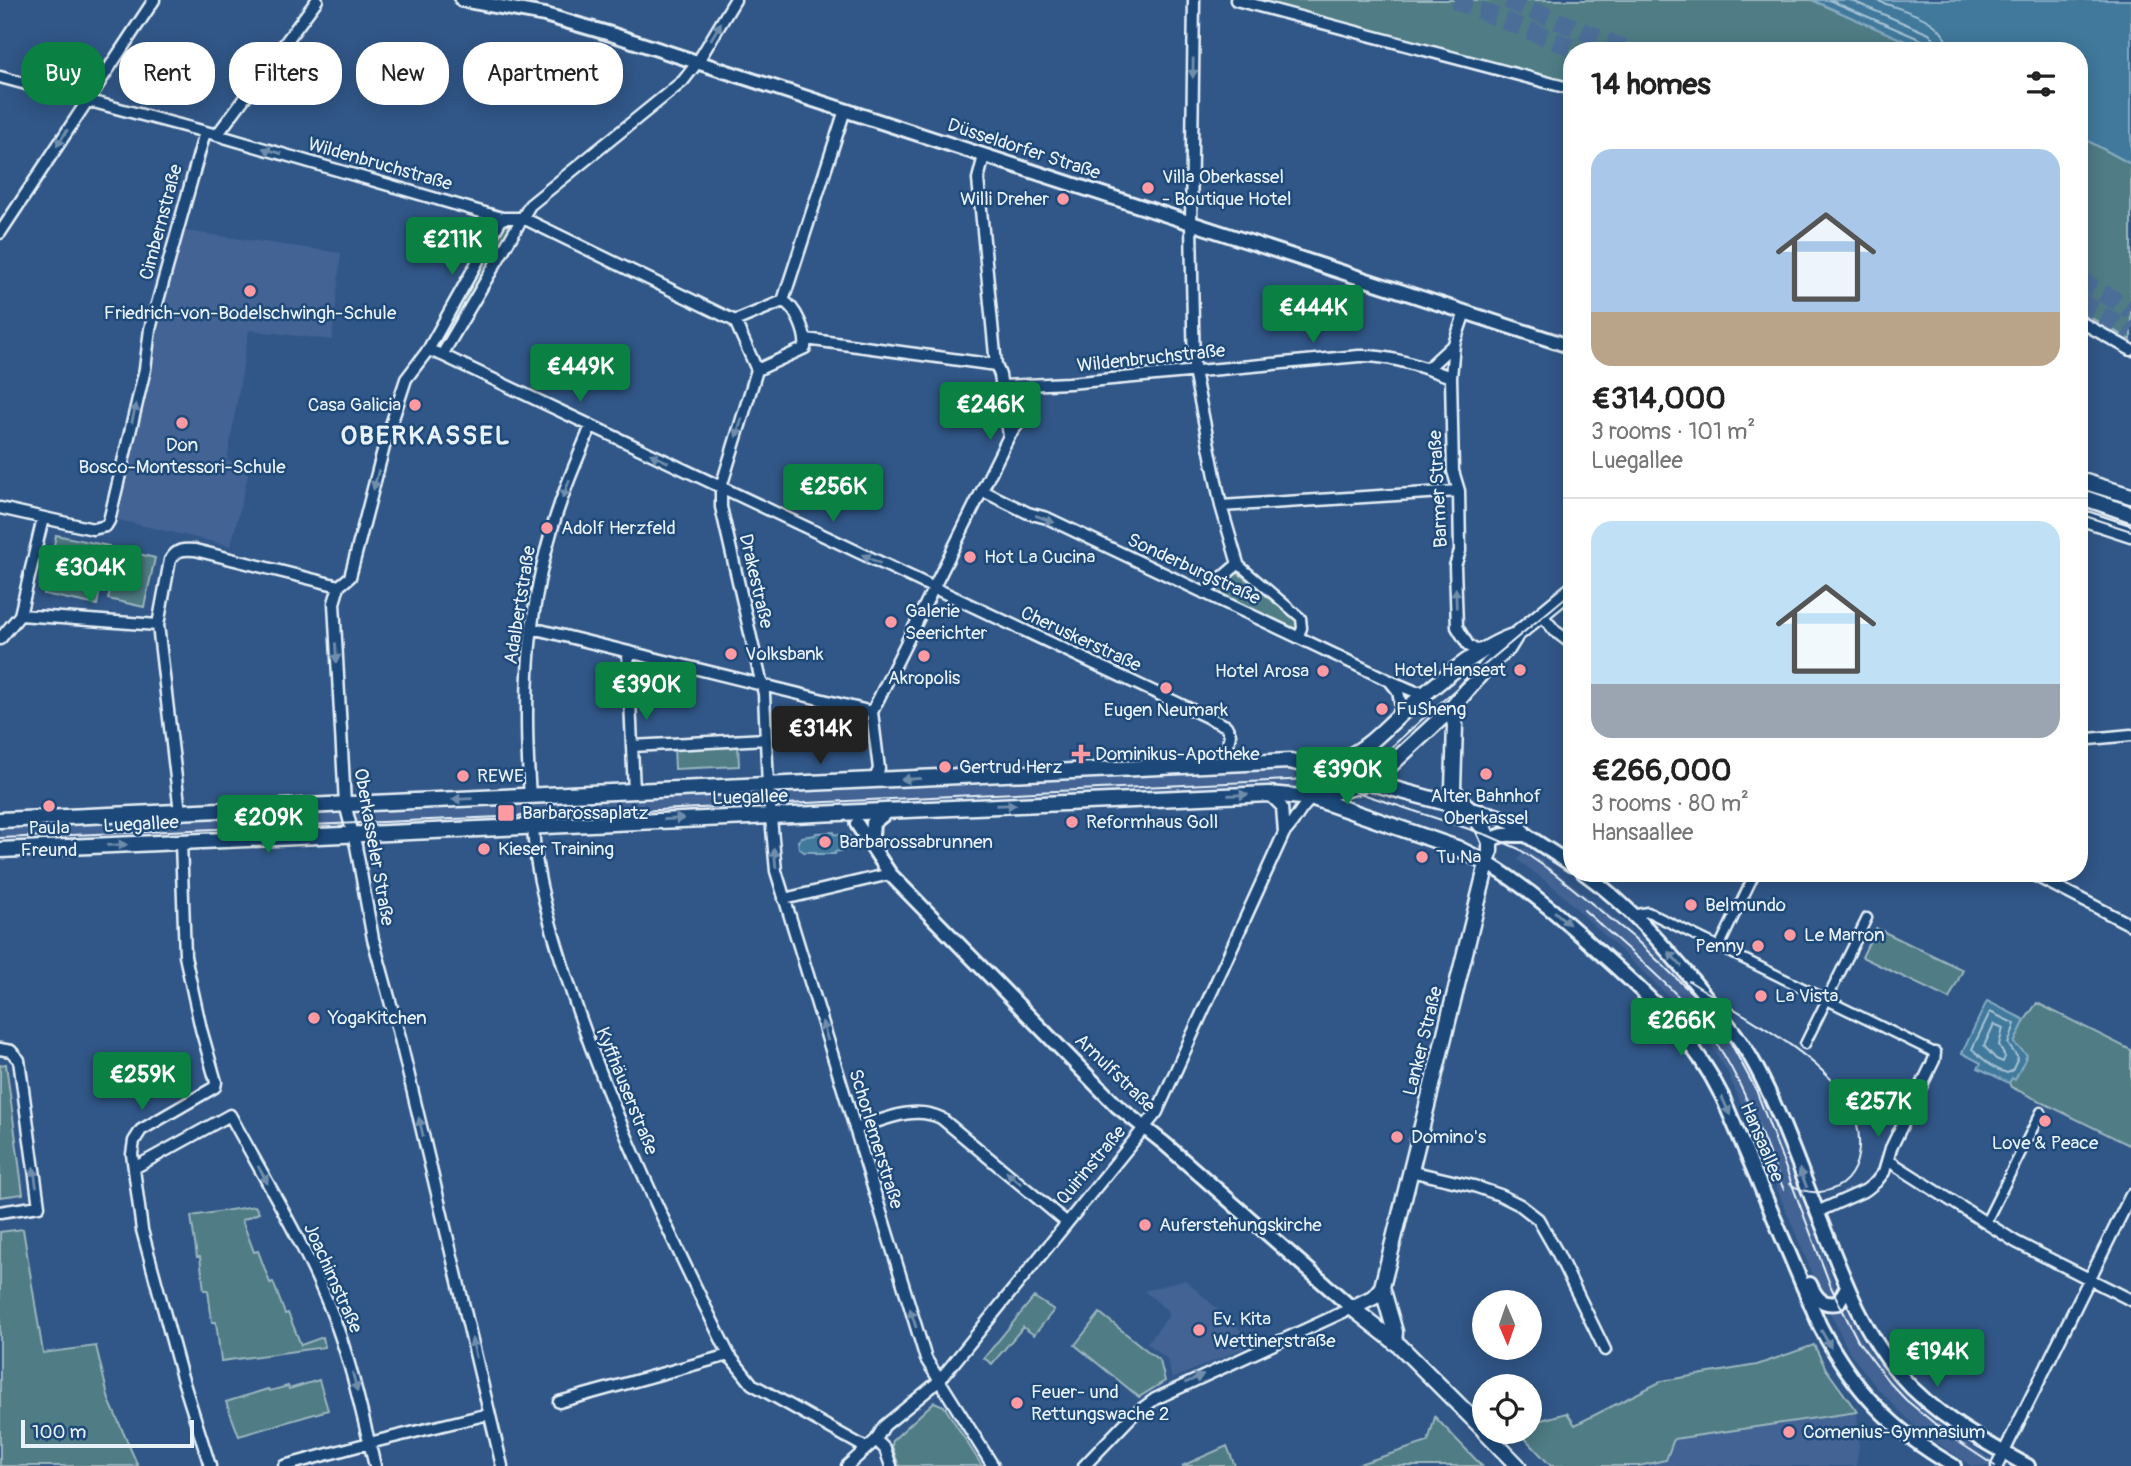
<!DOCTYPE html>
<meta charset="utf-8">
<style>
body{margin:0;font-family:Pangolin,sans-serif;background:#f2f2f2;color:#222;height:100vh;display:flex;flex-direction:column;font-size:26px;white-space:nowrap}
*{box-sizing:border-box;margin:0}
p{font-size:23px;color:#767676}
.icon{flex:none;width:38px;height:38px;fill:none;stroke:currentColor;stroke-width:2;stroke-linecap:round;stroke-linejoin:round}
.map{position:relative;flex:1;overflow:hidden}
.panel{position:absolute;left:1563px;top:42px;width:525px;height:840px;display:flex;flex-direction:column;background:#fff;border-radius:28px;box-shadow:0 4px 18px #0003}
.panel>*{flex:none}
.guide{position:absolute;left:21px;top:42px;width:665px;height:63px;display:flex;gap:14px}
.needle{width:46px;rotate:178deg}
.fabs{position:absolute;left:1472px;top:1290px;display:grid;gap:14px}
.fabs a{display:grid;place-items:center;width:70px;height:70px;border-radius:50%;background:#fff;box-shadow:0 4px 18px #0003;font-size:35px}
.scale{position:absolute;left:21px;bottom:18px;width:173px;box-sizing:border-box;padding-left:7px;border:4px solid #e8f1f8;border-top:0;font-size:19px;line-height:24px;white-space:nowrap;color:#e8f1f8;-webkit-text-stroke:5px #1f4a7a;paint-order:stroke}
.price{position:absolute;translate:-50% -60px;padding:0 16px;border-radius:7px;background:#0b8043;color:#fff;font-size:23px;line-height:46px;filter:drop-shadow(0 2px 4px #0008)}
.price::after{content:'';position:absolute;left:50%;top:42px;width:21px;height:16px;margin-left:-10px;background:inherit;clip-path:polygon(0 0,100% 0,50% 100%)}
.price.active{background:#222;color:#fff}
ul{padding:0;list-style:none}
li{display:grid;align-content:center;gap:14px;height:371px;padding:0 28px}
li+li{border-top:2px solid #e0e0e0}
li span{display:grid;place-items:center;height:217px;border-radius:21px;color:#555}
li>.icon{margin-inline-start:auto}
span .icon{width:126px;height:126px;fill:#fffc;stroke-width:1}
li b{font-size:30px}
h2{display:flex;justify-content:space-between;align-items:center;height:84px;padding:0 28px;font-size:30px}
.chip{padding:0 24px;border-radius:28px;background:#fff;box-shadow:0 4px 18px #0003;font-size:24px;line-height:63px}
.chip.active{background:#0b8043;color:#fff}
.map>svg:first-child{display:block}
.built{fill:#426494}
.green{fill:#507c85;stroke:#9cb6be;stroke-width:2}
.water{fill:#41799c;stroke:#84a9c1;stroke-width:2}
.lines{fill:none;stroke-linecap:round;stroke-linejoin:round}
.shore{stroke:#a5c1d3;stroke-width:2}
.trunk-tunnel{stroke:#4c6e99;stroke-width:18;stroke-dasharray:18 9;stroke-linecap:butt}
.pedestrian-casing{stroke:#e8f1f8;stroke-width:13}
.minor-casing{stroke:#e8f1f8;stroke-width:15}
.tertiary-casing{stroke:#e8f1f8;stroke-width:18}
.secondary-casing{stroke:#e8f1f8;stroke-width:19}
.pedestrian{stroke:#1f4a7a;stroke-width:8}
.minor{stroke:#1f4a7a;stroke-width:10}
.tertiary{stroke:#1f4a7a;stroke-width:12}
.secondary{stroke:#1f4a7a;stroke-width:14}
.tram{stroke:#e8f1f8;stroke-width:2}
.oneway{fill:#6f8dac}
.poi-dot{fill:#ff9aa2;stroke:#1f4a7a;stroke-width:2.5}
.labels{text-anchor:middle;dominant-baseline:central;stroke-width:5;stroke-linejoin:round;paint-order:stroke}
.street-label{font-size:19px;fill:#e8f1f8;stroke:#1f4a7a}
.poi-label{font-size:19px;fill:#e8f1f8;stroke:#1f4a7a;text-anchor:start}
.district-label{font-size:26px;font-weight:bold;letter-spacing:2px;fill:#e8f1f8;stroke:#1f4a7a}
</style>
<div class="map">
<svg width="2131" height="1466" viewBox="0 0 2131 1466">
<rect width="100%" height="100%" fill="#315788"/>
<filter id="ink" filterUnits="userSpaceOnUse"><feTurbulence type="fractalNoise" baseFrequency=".0143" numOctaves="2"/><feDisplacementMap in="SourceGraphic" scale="14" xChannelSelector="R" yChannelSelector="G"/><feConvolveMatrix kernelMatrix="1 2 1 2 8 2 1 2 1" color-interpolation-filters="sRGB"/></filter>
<g filter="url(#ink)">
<path class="built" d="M178 230 341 253 332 340 249 330 227 461 250 466 231 546 110 518Z
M1287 767 1307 787 0 845V822Z
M1525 847 1677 968 1730 1036 1760 1090 1796 1184 1801 1186 1806 1197H1801L1836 1288 1864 1344 1892 1380 1910 1398 1952 1434 1992 1460V1466H1972L1923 1434 1878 1389 1850 1353 1821 1294 1743 1108 1728 1073 1705 1035 1679 1006 1556 889 1518 860Z
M1185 1280 1255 1343 1172 1379 1167 1359 1147 1343 1168 1317 1167 1310 1144 1291Z
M1857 1412 1859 1445 1856 1466H1639L1666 1460 1673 1439Z"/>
<path class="green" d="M1249 0H1812L1928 51H1572L1571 84Z
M2079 136 2131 164V340L2079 311Z
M507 225 512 229 457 322 451 319 503 228Z
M56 535 109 546 97 605 44 594Z
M119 549 155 558 144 607 108 599Z
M1236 572 1300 618V628L1295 630 1216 593V590Z
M738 743 739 766 675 769 674 745Z
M1876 928 1963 970 1949 999 1862 957Z
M2037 1003 2131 1050V1146L2011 1087 2009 1083 2012 1078 2015 1079 2014 1043 2025 1020Z
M6 1064 23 1194 0 1197V1065Z
M255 1206 259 1213 242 1220 254 1252 258 1251 270 1283 273 1282 285 1314 288 1313 301 1345 323 1337 325 1347 221 1361 216 1322H212L208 1290H204L200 1257H197L191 1216Z
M23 1229 43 1353 96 1346 109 1400 138 1466H0V1232Z
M1034 1297 1054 1310 1034 1335 1023 1327 992 1364 984 1358Z
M1100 1313 1160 1361 1165 1381 1139 1397 1075 1345Z
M1814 1345 1826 1369 1857 1412 1674 1439 1666 1460 1639 1466H1551L1519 1432H1530V1423L1567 1413 1575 1425 1662 1381 1757 1365Z
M319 1380 328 1410 239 1436 226 1402 268 1389 270 1391 288 1386 289 1389Z
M934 1402 944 1406 982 1466H899L892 1446 893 1440Z
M1435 1417 1482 1466H1353L1428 1442Z
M1227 1446 1235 1466H1182Z"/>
<path class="water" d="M1812 0H2131V164L2079 136V51H1928Z
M834 832V834L849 836 852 843 850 849 835 852V854H816V852H804L799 848 798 841 802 837 815 835 816 833Z
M1987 1001 2025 1020 2014 1043 2027 1055 2015 1080 2012 1078 2009 1083 1978 1068 1981 1063 1962 1053Z"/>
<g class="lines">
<path class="shore" d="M1829 0 1924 41 1928 45 1929 51
M1850 0 1929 34 1936 41 1938 51
M1876 0C1901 11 1947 17 1948 51
M1990 1012 2015 1024 2008 1044 2018 1058 2012 1071 2007 1073C1992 1069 1984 1059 1972 1049Z
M1994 1024 2003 1028 1999 1045 2005 1057 2003 1062 1996 1059 1984 1046Z"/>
<path class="trunk-tunnel" d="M1454 0 1580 51
M1507 0 1630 51
M2079 279 2131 310
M2079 301 2131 332"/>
<defs>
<path id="pedestrian" d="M1238 564 1301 618 1302 628 1298 638
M1632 915 1648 912 1935 1053
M1719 947 1755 873
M1805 1044 1867 918
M1986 1222 2041 1112"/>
<path id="minor" d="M1194 0 1191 225 1194 371 1221 506 1238 564 1204 593
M1236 0 1572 89
M0 77 217 135 502 218H523L735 321
M217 135 317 0
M502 218 428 350 406 379 385 443 350 577 339 586 334 603 345 804 356 846 373 939 398 1030 502 1466
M0 233 154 0
M783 301C796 307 807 334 805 348L757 370 735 321Z
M783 301 845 110
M1465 312 1454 344 1451 377 1453 471 1459 491 1460 551 1455 566 1457 627 1468 645 1475 650 1485 649
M2079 321 2131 350
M806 339 996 365
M428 350 442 355 1226 726 1230 734 1224 765
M442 355 530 205 683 81 697 63 735 0
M1427 369 1454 344
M757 370 721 487V507L764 694 768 786 776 871 926 1359 993 1466
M1002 386 1069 383 1359 356C1392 355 1421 367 1451 377
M1009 436 1019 423 1030 399
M983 491 1028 513 1047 518 1390 681 1416 692H1427
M1221 506 1459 491
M0 508 93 529 106 526 109 521 145 369 150 329 205 132
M1541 614 1555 631 1572 644
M20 615 158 625
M532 628 872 712
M0 639 20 615 43 518
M628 653 634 792
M1390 681 1398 691 1402 713
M2079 740 2131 735
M632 746 766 739
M874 781 879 769 872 712 1009 436 1000 375 996 365 978 179 984 156
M1269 794 1282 807 1284 833
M530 797C524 708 525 623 550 536 560 499 576 462 591 426
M180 812 158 625 170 560C177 549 183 549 195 550L339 586
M533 826C535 876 550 924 565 972 607 1105 667 1230 729 1355
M181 842 185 956 201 1029 216 1082 215 1087 141 1130 134 1141 132 1154 142 1230 181 1374 210 1466
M2030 873 2131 925
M784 899 890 874
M0 1049 11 1051 19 1060 39 1206 0 1212
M855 1129C882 1121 913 1104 941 1118L1066 1222
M1889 1161 2016 1242 2131 1300
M134 1168 230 1115C266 1181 306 1246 333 1316 352 1365 362 1415 375 1466
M1410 1171 1474 1186 1500 1195 1520 1205 1538 1219 1558 1254 1605 1350
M1817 1212 1866 1190 1876 1182 1884 1172 1891 1148 1934 1060 1935 1053
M559 1402 729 1355 752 1384 866 1448
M876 1440 885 1449 891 1466
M284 1466 369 1443 489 1414
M847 1466 876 1440 884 1426 939 1381 1157 1112 1284 833C1296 822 1299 807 1313 798
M1084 1466 1132 1416 1155 1399 1352 1308
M1997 1466 2131 1195"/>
<path id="tertiary" d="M462 0 545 15 614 35 1572 347
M1469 809C1487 813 1516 818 1526 835L1572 865
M857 824 890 874 1117 1106 1165 1144 1352 1308
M1490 842C1501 831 1512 836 1526 835
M871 846 873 823 889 810
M1489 864C1532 891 1569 924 1606 958 1656 1003 1693 1037 1723 1098L1820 1326C1853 1389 1892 1431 1954 1466
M1584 873C1630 906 1668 950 1703 993 1722 1017 1742 1040 1756 1067 1780 1112 1797 1161 1816 1209 1839 1265 1859 1327 1899 1374 1934 1415 1982 1441 2028 1466
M1810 1284C1816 1298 1822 1306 1838 1303L1847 1287"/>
<path id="secondary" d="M2079 480 2131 496
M2079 496 2131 514
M2079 517 2131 534
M1310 761C1323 761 1335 761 1347 757 1368 748 1385 728 1401 714 1431 688 1479 646 1516 635
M1315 797 1358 786 1381 774 1451 709 1489 664 1508 648 1516 635 1572 589
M0 820 1290 761 1469 809
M0 850 1269 794 1313 798 1457 848 1489 864
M1382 1287 1374 1297 1352 1308 1400 1346 1484 1430
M1394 1342 1395 1332 1382 1287 1490 852V842L1484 829 1453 789 1455 725 1451 709
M1485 1432 1518 1466"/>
</defs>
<use href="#pedestrian" class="pedestrian-casing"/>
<use href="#minor" class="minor-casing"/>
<use href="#tertiary" class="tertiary-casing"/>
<use href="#secondary" class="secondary-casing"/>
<use href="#pedestrian" class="pedestrian"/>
<use href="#minor" class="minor"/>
<use href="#tertiary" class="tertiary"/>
<use href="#secondary" class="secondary"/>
<path class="tram" d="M2079 514 2131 531
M1323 781 1487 835 1519 849 1554 873 1633 937 1697 998 1727 1036 1756 1090 1831 1287 1858 1341 1889 1382 1906 1400 1951 1437 1995 1466
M0 838 574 814 1331 778 1356 772 1378 759 1458 687 1572 592
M1584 910C1630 952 1682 992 1717 1044 1746 1088 1763 1141 1784 1190
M1689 981C1737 1012 1812 1050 1845 1096 1866 1126 1868 1187 1820 1192 1809 1193 1799 1190 1790 1184"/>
</g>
<defs><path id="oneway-solid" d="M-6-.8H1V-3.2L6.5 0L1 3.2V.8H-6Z" transform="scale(1.75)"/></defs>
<g class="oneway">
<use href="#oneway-solid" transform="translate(716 31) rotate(-59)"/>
<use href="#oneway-solid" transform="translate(1193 68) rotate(91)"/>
<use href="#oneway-solid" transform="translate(62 138) rotate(123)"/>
<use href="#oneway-solid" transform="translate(272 151) rotate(-164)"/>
<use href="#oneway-solid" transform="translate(134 413) rotate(-77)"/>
<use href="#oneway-solid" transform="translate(739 428) rotate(107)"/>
<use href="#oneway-solid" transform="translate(659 458) rotate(-154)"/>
<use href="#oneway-solid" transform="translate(376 480) rotate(105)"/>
<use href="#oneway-solid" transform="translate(566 489) rotate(111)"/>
<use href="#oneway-solid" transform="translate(1045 519) rotate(21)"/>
<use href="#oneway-solid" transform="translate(871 559) rotate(-154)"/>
<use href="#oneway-solid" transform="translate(1456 598) rotate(-92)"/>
<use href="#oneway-solid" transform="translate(336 653) rotate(87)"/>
<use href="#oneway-solid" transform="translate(911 779) rotate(177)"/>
<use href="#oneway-solid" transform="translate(1238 795) rotate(-2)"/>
<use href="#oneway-solid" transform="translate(462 799) rotate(178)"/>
<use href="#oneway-solid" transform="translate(1006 805) rotate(-2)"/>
<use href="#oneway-solid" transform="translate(674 819) rotate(-3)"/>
<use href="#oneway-solid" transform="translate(117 845) rotate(-2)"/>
<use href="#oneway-solid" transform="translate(775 858) rotate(-95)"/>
<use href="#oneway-solid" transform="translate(1562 918) rotate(41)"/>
<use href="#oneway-solid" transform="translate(1675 959) rotate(-132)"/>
<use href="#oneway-solid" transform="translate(825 1031) rotate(-107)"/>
<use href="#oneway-solid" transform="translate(1726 1106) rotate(66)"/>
<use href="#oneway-solid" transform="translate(421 1127) rotate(-103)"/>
<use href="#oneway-solid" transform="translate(263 1175) rotate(61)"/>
<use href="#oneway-solid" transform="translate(35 1177) rotate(-98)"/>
<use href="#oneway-solid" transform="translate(1014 1178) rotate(-140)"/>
<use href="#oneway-solid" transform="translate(1803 1178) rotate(-112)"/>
<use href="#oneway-solid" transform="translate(913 1318) rotate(-108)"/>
<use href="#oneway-solid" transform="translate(1826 1339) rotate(61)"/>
<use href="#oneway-solid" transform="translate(474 1348) rotate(-103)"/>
<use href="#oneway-solid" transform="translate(1194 1379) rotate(-24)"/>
<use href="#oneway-solid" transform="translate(355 1382) rotate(75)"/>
</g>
</g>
<g class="poi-dot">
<circle cx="1148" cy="188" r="7"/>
<circle cx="1063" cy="199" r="7"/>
<circle cx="250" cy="291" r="7"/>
<circle cx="415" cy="405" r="7"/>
<circle cx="182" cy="423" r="7"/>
<circle cx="547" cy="528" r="7"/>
<circle cx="970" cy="557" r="7"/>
<circle cx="891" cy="622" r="7"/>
<circle cx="731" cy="654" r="7"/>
<circle cx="924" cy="656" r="7"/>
<circle cx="1520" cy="670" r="7"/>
<circle cx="1323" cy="671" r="7"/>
<circle cx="1166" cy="688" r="7"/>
<circle cx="1382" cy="709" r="7"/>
<path d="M1077.5 743.5h7v7h7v7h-7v7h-7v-7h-7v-7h7z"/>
<circle cx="945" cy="767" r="7"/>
<circle cx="1486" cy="774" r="7"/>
<circle cx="463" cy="776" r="7"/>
<circle cx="49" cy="806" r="7"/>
<rect x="497" y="804" width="18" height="18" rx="3.5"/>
<circle cx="1072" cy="822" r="7"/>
<circle cx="825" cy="842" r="7"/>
<circle cx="484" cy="849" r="7"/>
<circle cx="1422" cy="857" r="7"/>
<circle cx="1691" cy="905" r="7"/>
<circle cx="1790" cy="935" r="7"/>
<circle cx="1758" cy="946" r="7"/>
<circle cx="1761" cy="996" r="7"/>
<circle cx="314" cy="1018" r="7"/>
<circle cx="2045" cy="1121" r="7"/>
<circle cx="1397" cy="1137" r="7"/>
<circle cx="1145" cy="1225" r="7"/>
<circle cx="1199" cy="1330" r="7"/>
<circle cx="1017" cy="1403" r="7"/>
<circle cx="1789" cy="1432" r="7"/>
</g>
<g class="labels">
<g class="street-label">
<text transform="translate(1024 149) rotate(18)">Düsseldorfer Straße</text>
<text transform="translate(380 164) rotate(16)">Wildenbruchstraße</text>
<text transform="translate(161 222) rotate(-75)">Cimbernstraße</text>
<text transform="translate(1151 358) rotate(-6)">Wildenbruchstraße</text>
<text transform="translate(1438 489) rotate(-93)">Barmer Straße</text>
<text transform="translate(1194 569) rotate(25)">Sonderburgstraße</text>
<text transform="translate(756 581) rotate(77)">Drakestraße</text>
<text transform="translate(520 605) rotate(-81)">Adalbertstraße</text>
<text transform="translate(1081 639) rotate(25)">Cheruskerstraße</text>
<text transform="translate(750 797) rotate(-2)">Luegallee</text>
<text transform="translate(141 824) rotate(-3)">Luegallee</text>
<text transform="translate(374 847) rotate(80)">Oberkasseler Straße</text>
<text transform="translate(1423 1041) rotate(-76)">Lanker Straße</text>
<text transform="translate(1115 1073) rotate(44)">Arnulfstraße</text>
<text transform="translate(627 1091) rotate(68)">Kyffhäuserstraße</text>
<text transform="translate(876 1139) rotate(73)">Schorlemerstraße</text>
<text transform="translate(1762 1142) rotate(67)">Hansaallee</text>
<text transform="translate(1091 1165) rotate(-50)">Quirinstraße</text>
<text transform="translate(333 1278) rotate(66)">Joachimstraße</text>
</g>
<g class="poi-label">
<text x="1162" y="177">Villa Oberkassel<tspan x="1162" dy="22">- Boutique Hotel</tspan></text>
<text x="1049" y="199" text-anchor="end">Willi Dreher</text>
<text x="250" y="313" text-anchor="middle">Friedrich-von-Bodelschwingh-Schule</text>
<text x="401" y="405" text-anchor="end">Casa Galicia</text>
<text x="182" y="445" text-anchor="middle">Don<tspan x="182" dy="22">Bosco-Montessori-Schule</tspan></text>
<text x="561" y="528">Adolf Herzfeld</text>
<text x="984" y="557">Hot La Cucina</text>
<text x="905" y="611">Galerie<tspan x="905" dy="22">Seerichter</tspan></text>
<text x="745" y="654">Volksbank</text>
<text x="1506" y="670" text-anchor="end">Hotel Hanseat</text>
<text x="1309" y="671" text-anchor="end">Hotel Arosa</text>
<text x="924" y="678" text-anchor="middle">Akropolis</text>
<text x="1396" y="709">FuSheng</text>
<text x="1166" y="710" text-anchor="middle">Eugen Neumark</text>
<text x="1095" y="754">Dominikus-Apotheke</text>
<text x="959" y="767">Gertrud Herz</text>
<text x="477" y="776">REWE</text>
<text x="1486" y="796" text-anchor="middle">Alter Bahnhof<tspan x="1486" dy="22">Oberkassel</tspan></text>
<text x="522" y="813">Barbarossaplatz</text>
<text x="1086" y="822">Reformhaus Goll</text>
<text x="49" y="828" text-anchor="middle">Paula<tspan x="49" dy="22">Freund</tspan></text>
<text x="839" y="842">Barbarossabrunnen</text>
<text x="498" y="849">Kieser Training</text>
<text x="1436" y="857">Tu Na</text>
<text x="1705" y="905">Belmundo</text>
<text x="1804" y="935">Le Marron</text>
<text x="1744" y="946" text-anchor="end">Penny</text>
<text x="1775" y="996">La Vista</text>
<text x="328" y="1018">YogaKitchen</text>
<text x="1411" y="1137">Domino's</text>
<text x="2045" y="1143" text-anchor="middle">Love &amp; Peace</text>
<text x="1159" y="1225">Auferstehungskirche</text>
<text x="1213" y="1319">Ev. Kita<tspan x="1213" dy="22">Wettinerstraße</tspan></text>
<text x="1031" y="1392">Feuer- und<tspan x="1031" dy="22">Rettungswache 2</tspan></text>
<text x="1803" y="1432">Comenius-Gymnasium</text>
</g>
<g class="district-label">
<text x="426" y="436">OBERKASSEL</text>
</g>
</g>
</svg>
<div class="fabs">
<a><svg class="needle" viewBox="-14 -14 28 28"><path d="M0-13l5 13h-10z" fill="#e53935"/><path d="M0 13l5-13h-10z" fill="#767676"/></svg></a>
<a><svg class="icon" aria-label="locate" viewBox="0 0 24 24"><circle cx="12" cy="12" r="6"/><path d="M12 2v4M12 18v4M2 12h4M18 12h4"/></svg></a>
</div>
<div class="scale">100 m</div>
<b class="price" style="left:452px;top:277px">€211K</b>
<b class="price" style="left:1313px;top:345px">€444K</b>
<b class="price" style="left:580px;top:404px">€449K</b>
<b class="price" style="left:990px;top:442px">€246K</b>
<b class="price" style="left:833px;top:524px">€256K</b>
<b class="price" style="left:90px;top:605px">€304K</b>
<b class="price" style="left:646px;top:722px">€390K</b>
<b class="price active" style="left:820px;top:766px">€314K</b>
<b class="price" style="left:1347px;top:807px">€390K</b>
<b class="price" style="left:268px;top:855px">€209K</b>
<b class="price" style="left:1681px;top:1058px">€266K</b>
<b class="price" style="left:142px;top:1112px">€259K</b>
<b class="price" style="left:1878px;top:1139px">€257K</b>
<b class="price" style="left:1937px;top:1389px">€194K</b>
<div class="guide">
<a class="chip active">Buy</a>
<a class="chip">Rent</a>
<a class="chip">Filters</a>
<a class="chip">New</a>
<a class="chip">Apartment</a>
</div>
<section class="panel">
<h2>14 homes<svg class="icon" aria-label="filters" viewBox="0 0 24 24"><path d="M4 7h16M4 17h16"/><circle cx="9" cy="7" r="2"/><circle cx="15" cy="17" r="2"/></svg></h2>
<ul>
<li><span style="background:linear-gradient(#a9c7e8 75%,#b9a48a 0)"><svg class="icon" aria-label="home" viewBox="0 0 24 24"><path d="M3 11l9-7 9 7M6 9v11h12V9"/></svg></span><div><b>€314,000</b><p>3 rooms · 101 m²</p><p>Luegallee</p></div></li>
<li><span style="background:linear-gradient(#bfe0f5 75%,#9aa5b1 0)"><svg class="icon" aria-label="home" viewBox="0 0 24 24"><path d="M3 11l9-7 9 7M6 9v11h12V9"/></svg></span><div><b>€266,000</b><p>3 rooms · 80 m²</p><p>Hansaallee</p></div></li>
</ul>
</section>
</div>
